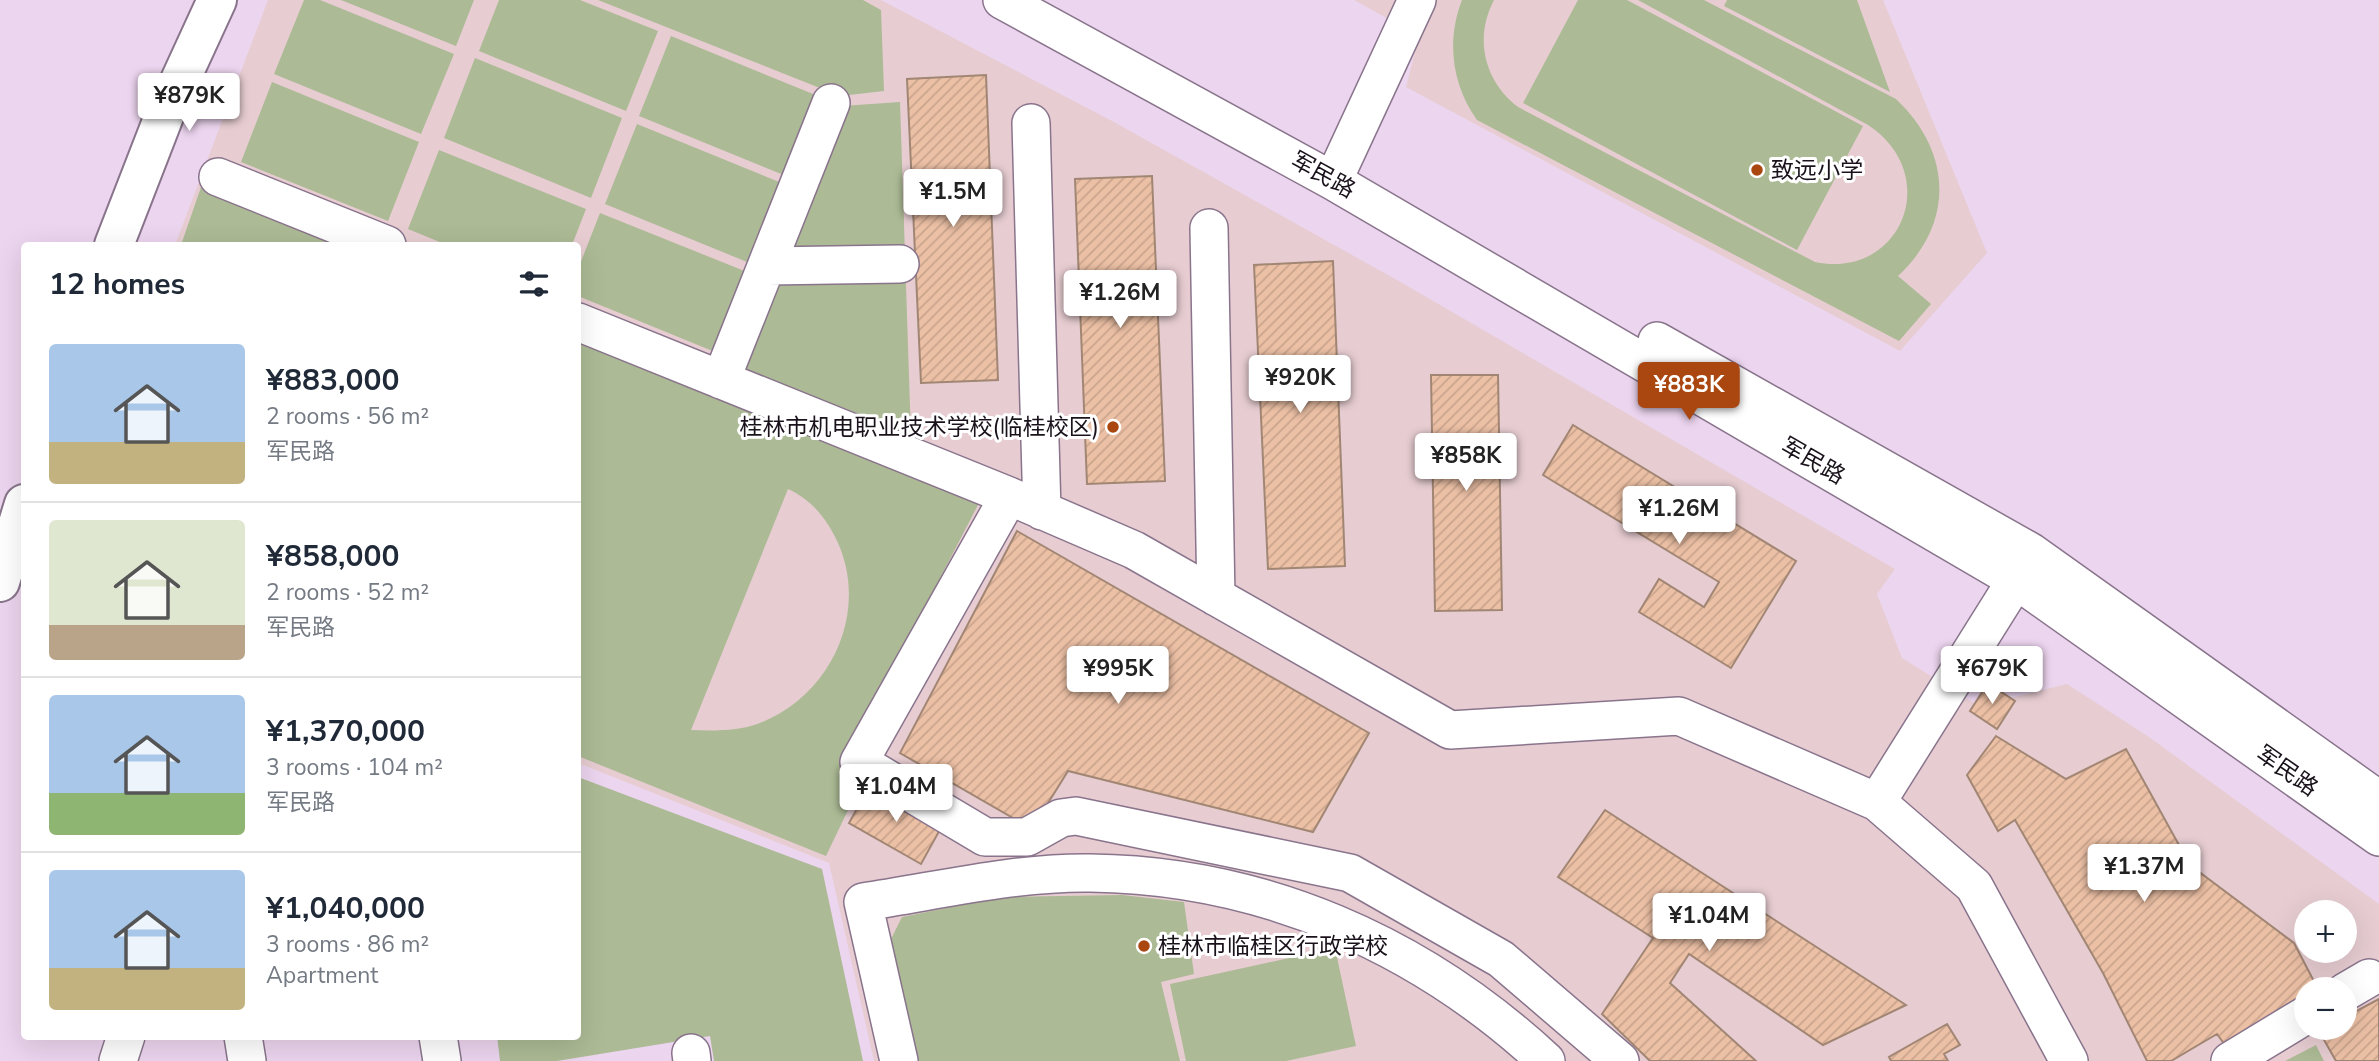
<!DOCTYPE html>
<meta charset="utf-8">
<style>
body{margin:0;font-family:"Nunito Sans","Noto Sans SC",sans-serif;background:#f6f6f7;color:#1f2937;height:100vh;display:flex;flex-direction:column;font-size:26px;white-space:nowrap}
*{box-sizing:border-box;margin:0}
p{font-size:23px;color:#747a83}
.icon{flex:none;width:38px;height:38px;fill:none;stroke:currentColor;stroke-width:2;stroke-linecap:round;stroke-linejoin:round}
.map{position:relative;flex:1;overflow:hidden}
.panel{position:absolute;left:21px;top:242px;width:560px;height:798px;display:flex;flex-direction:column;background:#fff;border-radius:7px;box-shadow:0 7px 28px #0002}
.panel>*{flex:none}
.controls{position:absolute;left:2294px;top:900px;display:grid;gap:14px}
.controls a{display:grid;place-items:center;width:63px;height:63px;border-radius:50%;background:#fff;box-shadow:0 7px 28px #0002;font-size:35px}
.price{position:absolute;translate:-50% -60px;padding:0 16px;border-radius:7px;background:#fff;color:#222;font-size:23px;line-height:46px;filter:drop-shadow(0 2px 4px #0008)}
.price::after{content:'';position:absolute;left:50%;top:42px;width:21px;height:16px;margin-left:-10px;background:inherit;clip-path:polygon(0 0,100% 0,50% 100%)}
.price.current{background:#aa4711;color:#fff}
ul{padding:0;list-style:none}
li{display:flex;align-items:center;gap:21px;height:175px;padding:0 28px}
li+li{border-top:2px solid #e0e1e3}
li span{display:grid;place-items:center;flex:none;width:196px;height:140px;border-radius:7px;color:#555}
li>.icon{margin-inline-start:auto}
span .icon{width:84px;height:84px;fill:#fffc;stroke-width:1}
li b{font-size:30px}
h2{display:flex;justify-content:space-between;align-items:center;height:84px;padding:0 28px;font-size:30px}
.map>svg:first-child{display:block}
.education{fill:#e7cdd2;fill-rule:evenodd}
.green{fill:#acba95;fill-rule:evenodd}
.building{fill:url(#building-hatch);stroke:#a28674;stroke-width:2}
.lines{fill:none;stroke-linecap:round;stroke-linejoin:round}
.minor-casing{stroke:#89748c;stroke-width:40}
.major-casing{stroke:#89748c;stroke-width:42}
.minor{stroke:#fff;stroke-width:37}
.major{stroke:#fff;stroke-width:38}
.poi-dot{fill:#aa4711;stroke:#fff;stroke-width:2.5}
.labels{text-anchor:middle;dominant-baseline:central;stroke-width:6;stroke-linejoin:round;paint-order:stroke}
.poi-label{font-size:23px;fill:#1a121b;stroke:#fff;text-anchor:start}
.street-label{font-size:23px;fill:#1a121b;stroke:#fff}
</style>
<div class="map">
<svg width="2379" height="1061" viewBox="0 0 2379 1061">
<defs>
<pattern id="building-hatch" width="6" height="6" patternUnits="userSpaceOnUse" patternTransform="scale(1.75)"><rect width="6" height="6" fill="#ecc0a5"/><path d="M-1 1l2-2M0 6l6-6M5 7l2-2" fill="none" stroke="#caa48d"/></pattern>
</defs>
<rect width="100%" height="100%" fill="#ecd5ef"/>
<path class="education" d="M268 0H881L1114 122 1404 284 1895 569 1877 594 1902 658 1979 706 2067 684 2149 737 2379 904V1061H874L829 863 578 763V245H175ZM2306 912H2345V950H2306ZM2306 989H2345V1027H2306Z
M1354 0H1883L1987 253 1900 351 1406 87 1419 36Z"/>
<path class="green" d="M304 0H320L454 54 421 134 274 74Z
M341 0H474L456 46Z
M499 0H580L658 31 626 111 479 51Z
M598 0H863L881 10 884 91 840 96Z
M1462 0H1494C1474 38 1484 81 1518 107L1815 262C1901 280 1944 175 1868 125L1638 0H1704L1896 99C1952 152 1955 223 1898 276L1931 304 1899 341 1477 120C1452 85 1446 41 1462 0Z
M1578 0H1627L1863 126 1797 250 1523 103Z
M1727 0H1857L1890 92 1724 6Z
M671 36 818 96 786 176 639 116Z
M475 58 622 118 591 198 444 138Z
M272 82 419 142 388 221 241 162Z
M900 102 911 437 738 369 842 106Z
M637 124 784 184 752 264 605 204Z
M439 150 586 209 572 245H447L408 229Z
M201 187 343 245H181Z
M600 213 747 272 715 352 578 296V269Z
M578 340 979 503 839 773 860 785 826 856 578 756ZM788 489C812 500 827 519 838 543 869 613 831 695 760 723 740 731 713 731 691 730Z
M578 777 822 869 863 1061H714L710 1036 557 1061H500L497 1036H578Z
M1122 895 1184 902 1194 974 1161 982 1180 1061H916L888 945 902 917 1001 897Z
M1335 948 1356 1046 1286 1061H1186L1170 984Z
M2316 1045 2324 1061H2285Z"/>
<path class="building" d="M986 75 998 380 921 383 907 79Z
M1152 176 1165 481 1087 484 1075 179Z
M1333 261 1345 566 1268 569 1254 265Z
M1431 375H1498L1502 610 1435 611Z
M1573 425 1796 561 1731 668 1639 612 1659 579 1704 607 1719 582 1543 475Z
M1017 531 1369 733 1313 832 1068 771 1032 829 900 753Z
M1988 683 2015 701 1997 729 1970 711Z
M1996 736 2066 779 2126 749 2190 865 2294 943 2318 989H2306V999L2225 1045 2217 1034 2171 1061H2147L2103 973 2015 820 1998 831 1967 775Z
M870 785 942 826 921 864 849 823Z
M1605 810 1906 1005 1823 1045 1689 954 1670 983 1756 1061H1650L1602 1014 1653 938 1558 877Z
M2379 999V1061H2336L2319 1031 2325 1027H2345V1017Z
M1947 1024 1960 1045 1944 1054 1948 1061H1891L1889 1057Z"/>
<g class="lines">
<defs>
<path id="minor" d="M1002 0 1333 181 2016 580 2379 837
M1031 123 1042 511
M218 177 387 245
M1333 181 1417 0
M1209 228 1216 597
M767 266 900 264
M578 322 1009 496 1134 550 1450 730 1679 716 1877 802 2016 580
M1657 341 2031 552 2379 800
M721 380 831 103
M1009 496 859 762 985 837H1027L1061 818 1076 816 1350 873 1501 959 1620 1061
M1877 802 1974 886 2069 1061
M2345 992 2369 978
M243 1036 247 1061
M438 1036 442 1061
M691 1053 692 1061
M118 1061 126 1036
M899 1061 863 902C937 891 1014 872 1090 873 1263 875 1420 944 1546 1061
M2230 1061 2306 1015"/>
<path id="major" d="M114 245 166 111 217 0
M0 582 24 504"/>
</defs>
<use href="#minor" class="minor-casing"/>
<use href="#major" class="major-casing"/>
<use href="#minor" class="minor"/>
<use href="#major" class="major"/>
</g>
<g class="poi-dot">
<circle cx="1757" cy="170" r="7"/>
<circle cx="1113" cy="427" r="7"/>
<circle cx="1144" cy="946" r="7"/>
</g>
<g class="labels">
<g class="poi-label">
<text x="1771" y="170">致远小学</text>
<text x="1099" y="427" text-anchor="end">桂林市机电职业技术学校(临桂校区)</text>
<text x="1158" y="946">桂林市临桂区行政学校</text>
</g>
<g class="street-label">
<text transform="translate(1323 175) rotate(29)">军民路</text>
<text transform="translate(1813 461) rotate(30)">军民路</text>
<text transform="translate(2287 771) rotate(35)">军民路</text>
</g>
</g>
</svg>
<div class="controls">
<a>+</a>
<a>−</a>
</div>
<b class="price" style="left:189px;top:133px">¥879K</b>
<b class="price" style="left:953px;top:229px">¥1.5M</b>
<b class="price" style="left:1120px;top:330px">¥1.26M</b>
<b class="price" style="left:1300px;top:415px">¥920K</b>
<b class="price current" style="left:1689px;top:422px">¥883K</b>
<b class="price" style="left:1466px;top:493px">¥858K</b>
<b class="price" style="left:1679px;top:546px">¥1.26M</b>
<b class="price" style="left:1118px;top:706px">¥995K</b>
<b class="price" style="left:1992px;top:706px">¥679K</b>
<b class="price" style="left:896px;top:824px">¥1.04M</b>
<b class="price" style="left:2144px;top:904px">¥1.37M</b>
<b class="price" style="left:1709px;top:953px">¥1.04M</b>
<section class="panel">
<h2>12 homes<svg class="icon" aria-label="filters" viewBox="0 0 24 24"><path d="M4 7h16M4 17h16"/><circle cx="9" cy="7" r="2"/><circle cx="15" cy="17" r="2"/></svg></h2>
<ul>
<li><span style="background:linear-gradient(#a9c7e8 70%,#c2b280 0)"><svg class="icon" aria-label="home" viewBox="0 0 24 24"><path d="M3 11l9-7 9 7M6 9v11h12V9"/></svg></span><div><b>¥883,000</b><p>2 rooms · 56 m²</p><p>军民路</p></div></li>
<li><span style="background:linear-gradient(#dfe7d0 75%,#b9a48a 0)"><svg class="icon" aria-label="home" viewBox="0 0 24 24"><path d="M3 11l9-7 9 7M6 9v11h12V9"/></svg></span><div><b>¥858,000</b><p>2 rooms · 52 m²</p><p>军民路</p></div></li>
<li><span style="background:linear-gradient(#a9c7e8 70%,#8fb573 0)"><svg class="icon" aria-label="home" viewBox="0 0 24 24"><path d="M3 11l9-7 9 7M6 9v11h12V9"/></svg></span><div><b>¥1,370,000</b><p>3 rooms · 104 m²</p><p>军民路</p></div></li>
<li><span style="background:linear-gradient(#a9c7e8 70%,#c2b280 0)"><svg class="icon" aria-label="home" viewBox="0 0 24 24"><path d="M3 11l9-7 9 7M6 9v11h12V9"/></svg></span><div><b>¥1,040,000</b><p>3 rooms · 86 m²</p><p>Apartment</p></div></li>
</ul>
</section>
</div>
